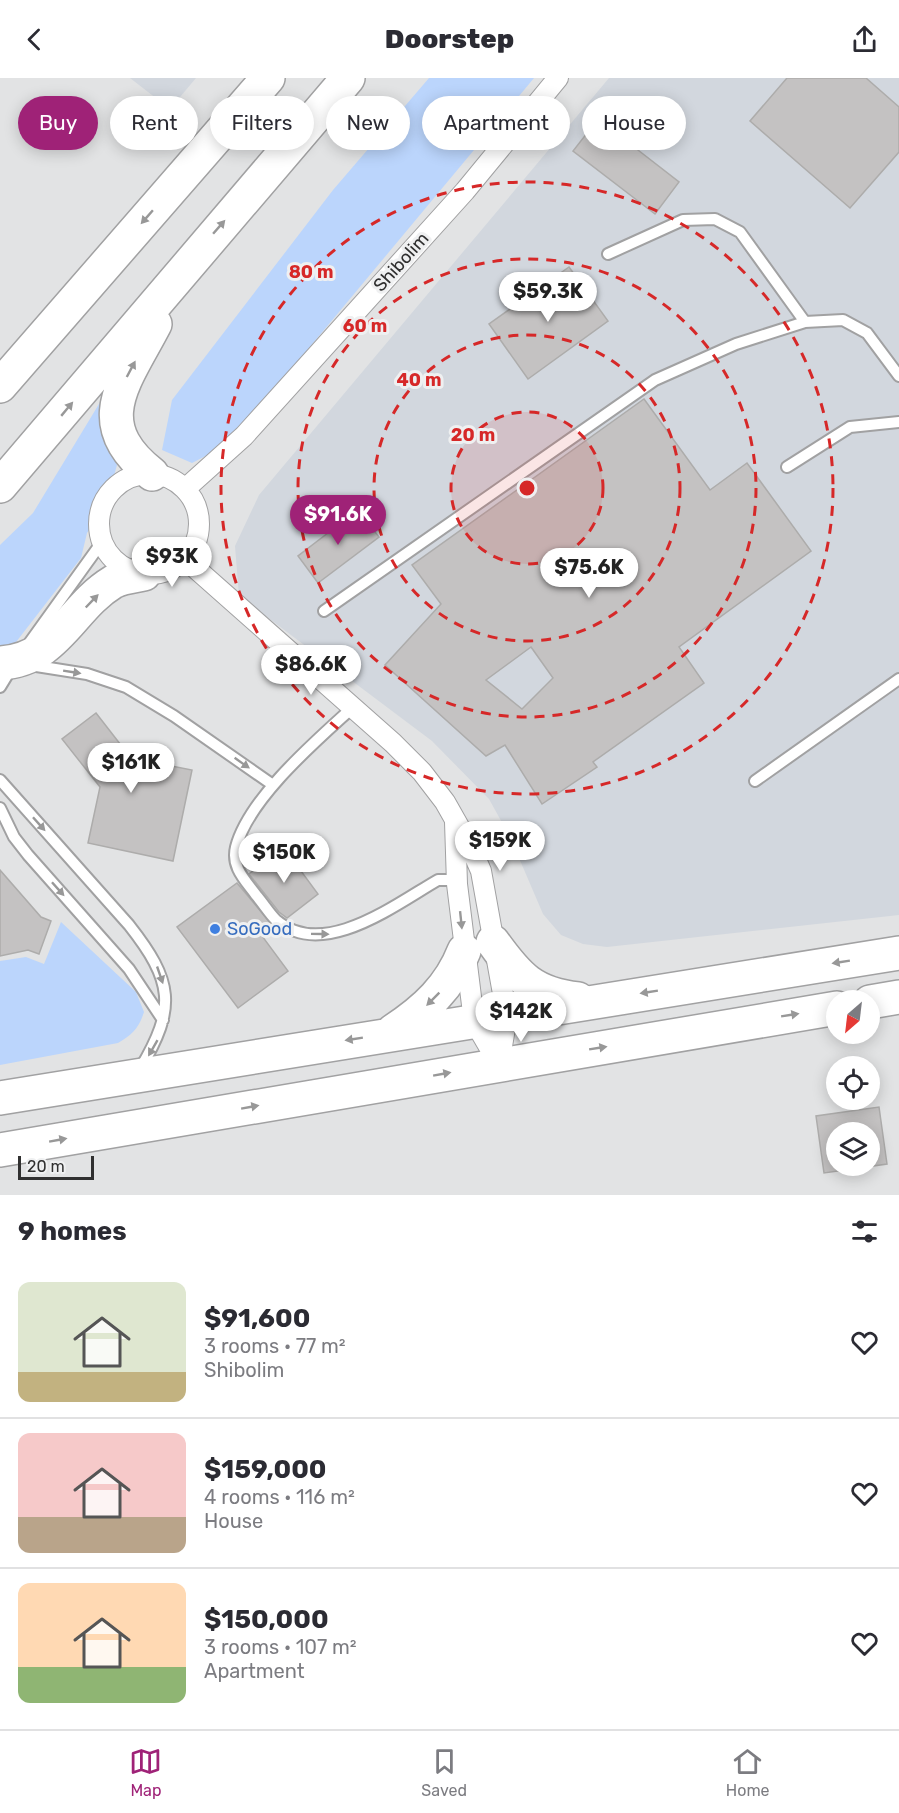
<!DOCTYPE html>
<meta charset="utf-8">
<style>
body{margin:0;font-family:Rubik,sans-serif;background:#f7f7f7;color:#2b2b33;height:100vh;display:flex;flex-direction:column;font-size:22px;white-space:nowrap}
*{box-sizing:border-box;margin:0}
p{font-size:20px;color:#7c7c81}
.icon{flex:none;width:33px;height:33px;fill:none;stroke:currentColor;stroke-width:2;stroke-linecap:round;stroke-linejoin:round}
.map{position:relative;height:1117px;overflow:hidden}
.side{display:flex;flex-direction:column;background:#fff;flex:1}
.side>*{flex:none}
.banner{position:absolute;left:18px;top:18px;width:864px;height:54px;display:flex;gap:12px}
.needle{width:39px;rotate:208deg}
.tools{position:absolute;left:826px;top:912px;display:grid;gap:12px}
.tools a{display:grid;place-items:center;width:54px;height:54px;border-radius:50%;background:#fff;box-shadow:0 3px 15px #0003;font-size:30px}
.scale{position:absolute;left:18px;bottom:15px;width:76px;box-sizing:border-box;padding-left:6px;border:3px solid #303030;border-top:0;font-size:16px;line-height:21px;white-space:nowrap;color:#303030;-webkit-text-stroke:4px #eff0f1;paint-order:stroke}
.price{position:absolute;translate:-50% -51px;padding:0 14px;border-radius:21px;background:#fff;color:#222;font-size:20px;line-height:39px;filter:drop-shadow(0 2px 3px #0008)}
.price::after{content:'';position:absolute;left:50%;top:36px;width:18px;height:14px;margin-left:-9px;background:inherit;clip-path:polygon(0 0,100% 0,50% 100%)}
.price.on{background:#9f2277;color:#fff}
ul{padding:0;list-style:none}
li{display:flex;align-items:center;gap:18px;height:150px;padding:0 18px}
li+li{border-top:2px solid #e1e1e2}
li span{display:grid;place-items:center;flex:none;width:168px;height:120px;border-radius:12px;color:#555}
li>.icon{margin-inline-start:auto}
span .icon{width:72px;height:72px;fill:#fffc;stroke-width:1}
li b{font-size:26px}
h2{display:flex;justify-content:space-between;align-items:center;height:72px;padding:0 18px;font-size:26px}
.pill{padding:0 21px;border-radius:27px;background:#fff;box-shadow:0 3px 15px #0003;font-size:21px;line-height:54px}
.pill.on{background:#9f2277;color:#fff}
header{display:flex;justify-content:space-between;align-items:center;height:78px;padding:0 18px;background:#fff;font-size:27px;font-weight:800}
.tabs{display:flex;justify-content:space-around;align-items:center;height:84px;border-top:2px solid #e1e1e2;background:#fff;font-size:16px;color:#7c7c81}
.tabs a{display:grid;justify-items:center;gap:3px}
.tabs .on{color:#9f2277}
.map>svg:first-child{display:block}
.built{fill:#d2d7de}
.green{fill:#bbd5fc}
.building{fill:#c4c2c2;stroke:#adacab;stroke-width:1.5;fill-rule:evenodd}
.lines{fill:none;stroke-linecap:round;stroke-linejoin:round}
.service-casing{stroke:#a1a1a2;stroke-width:14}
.minor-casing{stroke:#a1a1a2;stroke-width:22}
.trunk-casing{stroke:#a1a1a2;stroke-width:36}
.service{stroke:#fff;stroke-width:10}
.minor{stroke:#fff;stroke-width:20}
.trunk{stroke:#fff;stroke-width:33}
.oneway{fill:#989898}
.ring{fill:none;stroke:#d62828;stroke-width:3;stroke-dasharray:10 8}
.shop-dot{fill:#3f7fe0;stroke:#eff0f1;stroke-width:2}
.labels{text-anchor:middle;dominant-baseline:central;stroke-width:6;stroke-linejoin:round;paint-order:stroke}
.street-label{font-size:18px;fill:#303030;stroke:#eff0f1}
.shop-label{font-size:18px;fill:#366cbe;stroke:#eff0f1;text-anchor:start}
.centre{fill:#d62828;stroke:#eff0f1;stroke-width:3}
.ring-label{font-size:18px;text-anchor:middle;font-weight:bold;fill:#d62828;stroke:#eff0f1;stroke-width:6;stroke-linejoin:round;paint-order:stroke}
</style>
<header><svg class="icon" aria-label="back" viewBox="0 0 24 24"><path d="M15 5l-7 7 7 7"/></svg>Doorstep<svg class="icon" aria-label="share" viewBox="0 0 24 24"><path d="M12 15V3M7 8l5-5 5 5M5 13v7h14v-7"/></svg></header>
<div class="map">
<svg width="899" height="1117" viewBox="0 0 899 1117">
<rect width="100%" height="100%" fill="#e2e3e4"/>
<path class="built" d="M130 0H196L170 31Z
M609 0H899V837L607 869 583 866 561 857 543 836 510 759 489 721 432 663 239 518 235 468 259 417Z"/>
<path class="green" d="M429 0H534L229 366 192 385 162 372 172 322 333 112Z
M102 321 108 367 117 387 106 427 87 455 81 480 13 568 0 571V467L33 435Z
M61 844 136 914 144 934C139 950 132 957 118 965L0 987V883L26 879 44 886Z"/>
<path class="building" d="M787 0H866L899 29V74L850 130 750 43Z
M598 41 679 104 655 136 573 73Z
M569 189 608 243 528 301 489 246Z
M644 321 710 412 747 385 811 473 679 569 704 605 593 684 597 689 542 726 505 667 486 678 385 587 441 526 412 487ZM531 569 553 600 522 631 486 602Z
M358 432 379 459 318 505 298 478Z
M96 635 131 680 192 692 173 783 88 765 100 709 62 661Z
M284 770 318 816 287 840 279 834 249 796Z
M0 792 41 839 51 843 39 876 28 872 0 878Z
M237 805 274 849 262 858 288 893 238 930 177 849Z
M879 1029 887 1086 824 1095 816 1038ZM837 1054H870V1088H837Z"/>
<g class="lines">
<defs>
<path id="service" d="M608 176 683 142 715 141 740 154 805 244
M787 389 850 349 899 344
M324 533 655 302 736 266 805 244 843 242 867 255 899 298
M30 564 102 464
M30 587 87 596 126 609 174 638 273 707
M0 609 11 591
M352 630C316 663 249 720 236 769 231 789 245 802 256 817 263 825 269 835 276 842 323 883 396 826 438 802H450L457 806
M0 702 129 847C173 903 177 929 140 991
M755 703 899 601
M0 730 14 759 28 777 129 891 163 942"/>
<path id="minor" d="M99 446a50 50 0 1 1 100 0a50 50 0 1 1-100 0Z
M185 411 244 358 465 113 558 0
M185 481 393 665 422 694 445 724 471 770 481 793 507 938 499 986
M455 744 457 806 474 943 499 986"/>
<path id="trunk" d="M0 308 268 0
M152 396C87 345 125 304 155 246
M0 408 348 0
M0 585C58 582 70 530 113 504 122 499 135 498 144 496
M493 864C518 899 533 916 578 921
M870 924 899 919
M393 953C425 932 450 909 464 873
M0 1020 899 875
M0 1072 837 930"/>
</defs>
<use href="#service" class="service-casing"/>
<use href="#minor" class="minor-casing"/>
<use href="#trunk" class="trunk-casing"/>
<use href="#service" class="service"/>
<use href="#minor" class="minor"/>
<use href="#trunk" class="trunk"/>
</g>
<defs><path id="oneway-solid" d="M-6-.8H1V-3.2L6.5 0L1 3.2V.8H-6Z" transform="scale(1.5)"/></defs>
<g class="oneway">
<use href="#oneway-solid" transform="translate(147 139) rotate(131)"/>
<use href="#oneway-solid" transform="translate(219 149) rotate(-49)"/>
<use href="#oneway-solid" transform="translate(131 291) rotate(-62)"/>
<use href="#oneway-solid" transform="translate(67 331) rotate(-50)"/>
<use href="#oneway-solid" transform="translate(92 523) rotate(-46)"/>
<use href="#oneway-solid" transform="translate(72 594) rotate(9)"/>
<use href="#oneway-solid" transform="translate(242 685) rotate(35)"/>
<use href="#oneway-solid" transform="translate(39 746) rotate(48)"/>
<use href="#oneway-solid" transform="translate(58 811) rotate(48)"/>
<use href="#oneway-solid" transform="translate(461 842) rotate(84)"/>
<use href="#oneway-solid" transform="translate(320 856) rotate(1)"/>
<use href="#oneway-solid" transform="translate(841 884) rotate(171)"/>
<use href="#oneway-solid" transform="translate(160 897) rotate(71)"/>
<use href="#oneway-solid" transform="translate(649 914) rotate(171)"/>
<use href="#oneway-solid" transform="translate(433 921) rotate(135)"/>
<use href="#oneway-solid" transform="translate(790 937) rotate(-9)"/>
<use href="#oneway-solid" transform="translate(354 961) rotate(171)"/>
<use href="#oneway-solid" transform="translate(153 970) rotate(120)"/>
<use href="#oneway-solid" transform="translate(598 970) rotate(-9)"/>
<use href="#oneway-solid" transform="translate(442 996) rotate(-10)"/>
<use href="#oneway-solid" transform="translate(250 1029) rotate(-10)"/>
<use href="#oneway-solid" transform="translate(58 1062) rotate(-10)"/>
</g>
<circle cx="527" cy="410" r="76" fill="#d62828" fill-opacity=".12"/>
<g class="ring">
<circle cx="527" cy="410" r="76"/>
<circle cx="527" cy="410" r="153"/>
<circle cx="527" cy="410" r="229"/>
<circle cx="527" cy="410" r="306"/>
</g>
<circle class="shop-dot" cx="215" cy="851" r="6"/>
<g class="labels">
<g class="street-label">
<text transform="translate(401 184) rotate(-48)">Shibolim</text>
</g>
<g class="shop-label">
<text x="227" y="851">SoGood</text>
</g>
</g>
<circle cx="527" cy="410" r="9" class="centre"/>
<g class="ring-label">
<text x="311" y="200">80 m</text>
<text x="365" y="254">60 m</text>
<text x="419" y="308">40 m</text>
<text x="473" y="363">20 m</text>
</g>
</svg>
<div class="tools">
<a><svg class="needle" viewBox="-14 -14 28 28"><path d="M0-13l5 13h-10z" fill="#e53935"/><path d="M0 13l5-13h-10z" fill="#7c7c81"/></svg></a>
<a><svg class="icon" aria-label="locate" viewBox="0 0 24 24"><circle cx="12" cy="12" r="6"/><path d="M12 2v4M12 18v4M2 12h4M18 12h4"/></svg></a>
<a><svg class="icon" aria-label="layers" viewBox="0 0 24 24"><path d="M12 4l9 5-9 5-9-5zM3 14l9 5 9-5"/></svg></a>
</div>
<div class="scale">20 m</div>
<b class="price" style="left:548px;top:245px">$59.3K</b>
<b class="price on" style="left:338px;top:468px">$91.6K</b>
<b class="price" style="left:172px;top:510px">$93K</b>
<b class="price" style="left:589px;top:521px">$75.6K</b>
<b class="price" style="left:311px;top:618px">$86.6K</b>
<b class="price" style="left:131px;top:716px">$161K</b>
<b class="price" style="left:500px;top:794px">$159K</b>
<b class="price" style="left:284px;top:806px">$150K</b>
<b class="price" style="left:521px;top:965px">$142K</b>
<div class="banner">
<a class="pill on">Buy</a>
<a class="pill">Rent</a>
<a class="pill">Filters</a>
<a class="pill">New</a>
<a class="pill">Apartment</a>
<a class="pill">House</a>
</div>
</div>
<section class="side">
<h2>9 homes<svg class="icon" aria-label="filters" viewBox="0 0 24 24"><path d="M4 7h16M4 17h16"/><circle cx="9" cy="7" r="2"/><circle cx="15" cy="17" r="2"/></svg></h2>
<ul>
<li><span style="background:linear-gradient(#dfe7d0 75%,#c2b280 0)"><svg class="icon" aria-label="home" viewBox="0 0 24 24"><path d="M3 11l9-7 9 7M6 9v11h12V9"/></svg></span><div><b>$91,600</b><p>3 rooms · 77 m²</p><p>Shibolim</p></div><svg class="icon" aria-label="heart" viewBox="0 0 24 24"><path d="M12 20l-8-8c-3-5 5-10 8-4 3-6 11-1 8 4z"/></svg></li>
<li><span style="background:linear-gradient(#f6c9c9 70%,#b9a48a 0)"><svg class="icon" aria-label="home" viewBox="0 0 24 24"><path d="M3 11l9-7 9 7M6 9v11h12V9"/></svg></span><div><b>$159,000</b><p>4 rooms · 116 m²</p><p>House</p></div><svg class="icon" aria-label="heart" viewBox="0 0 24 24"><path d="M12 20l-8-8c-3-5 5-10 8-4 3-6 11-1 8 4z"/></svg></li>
<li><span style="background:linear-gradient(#ffd9b3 70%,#8fb573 0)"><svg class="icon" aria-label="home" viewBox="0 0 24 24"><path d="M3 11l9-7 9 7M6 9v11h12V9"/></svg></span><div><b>$150,000</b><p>3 rooms · 107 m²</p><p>Apartment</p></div><svg class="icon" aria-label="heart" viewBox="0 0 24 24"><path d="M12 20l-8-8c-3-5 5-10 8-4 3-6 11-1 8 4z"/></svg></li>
</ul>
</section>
<nav class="tabs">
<a class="on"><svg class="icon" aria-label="map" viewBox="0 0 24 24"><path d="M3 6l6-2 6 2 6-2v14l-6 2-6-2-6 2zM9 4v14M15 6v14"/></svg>Map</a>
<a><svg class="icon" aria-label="saved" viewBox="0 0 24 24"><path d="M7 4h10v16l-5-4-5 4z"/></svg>Saved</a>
<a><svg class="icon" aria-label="home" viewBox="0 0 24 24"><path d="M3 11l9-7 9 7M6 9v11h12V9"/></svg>Home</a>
</nav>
